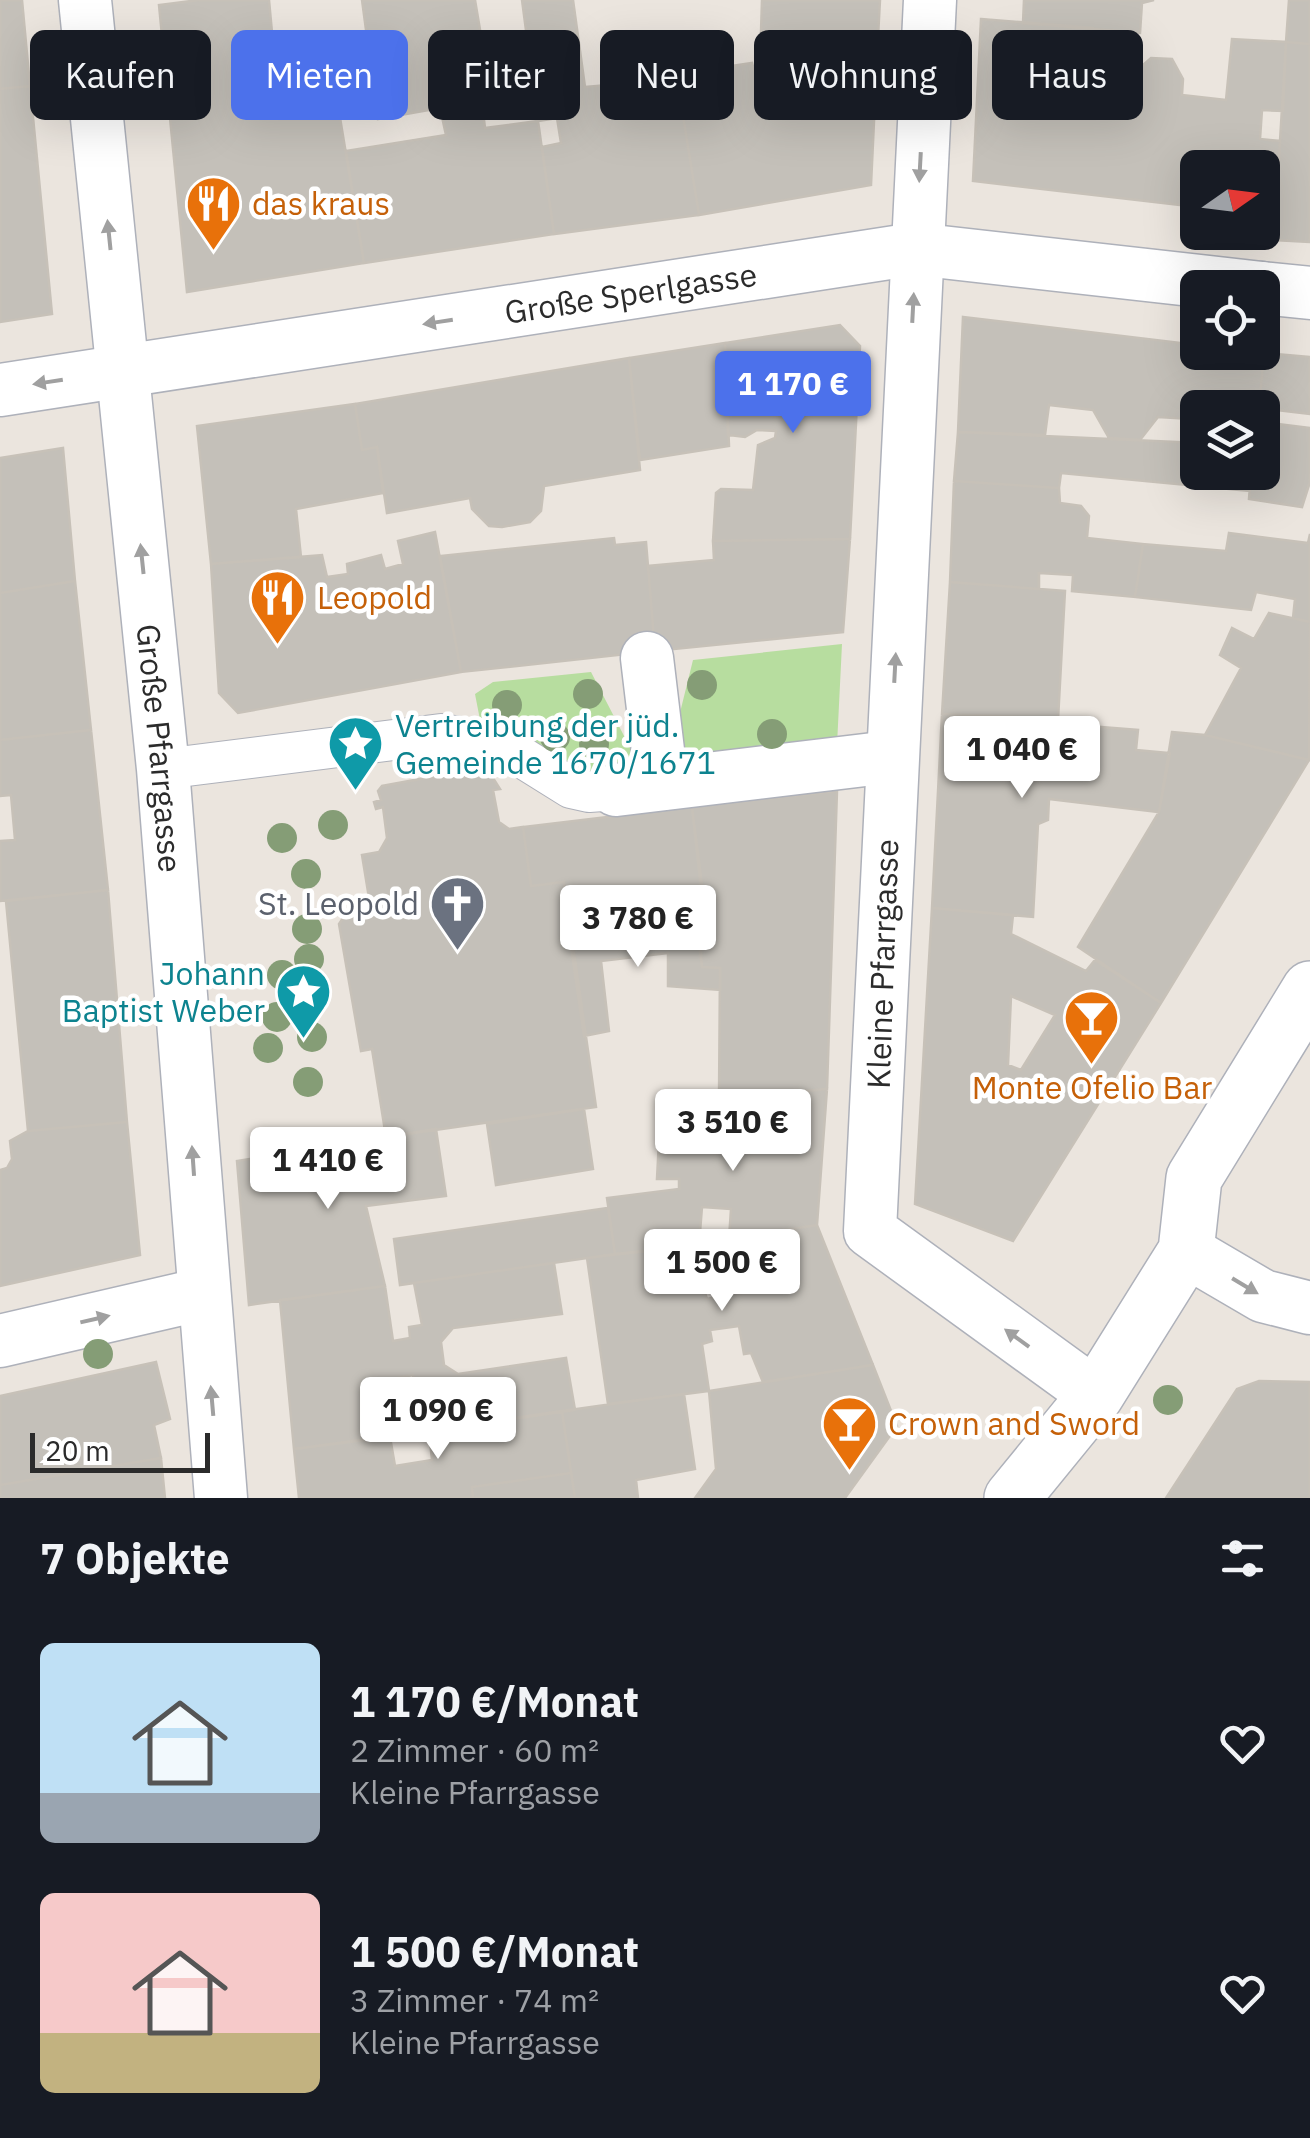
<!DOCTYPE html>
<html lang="de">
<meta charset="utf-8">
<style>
body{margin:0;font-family:"IBM Plex Sans",sans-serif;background:#20242c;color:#f1f3f6;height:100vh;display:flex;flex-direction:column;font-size:38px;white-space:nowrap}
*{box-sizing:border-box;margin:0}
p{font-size:32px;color:#9ea1a6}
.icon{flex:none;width:55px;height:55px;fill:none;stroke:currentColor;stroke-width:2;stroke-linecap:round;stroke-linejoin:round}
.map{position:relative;height:1498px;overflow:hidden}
.details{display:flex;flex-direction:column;background:#171b24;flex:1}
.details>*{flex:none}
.hud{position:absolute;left:30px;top:30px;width:1250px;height:90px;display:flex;gap:20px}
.needle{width:65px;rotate:76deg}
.buttons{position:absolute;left:1180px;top:150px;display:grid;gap:20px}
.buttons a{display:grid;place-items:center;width:100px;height:100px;border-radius:15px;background:#171b24;box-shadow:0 10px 40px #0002;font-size:50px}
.scale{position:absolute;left:30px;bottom:25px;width:180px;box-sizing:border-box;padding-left:10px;border:5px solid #2b2b2b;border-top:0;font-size:28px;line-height:35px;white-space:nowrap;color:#2b2b2b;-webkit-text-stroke:8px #fff;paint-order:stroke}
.price{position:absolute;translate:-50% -85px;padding:0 22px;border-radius:10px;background:#fff;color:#222;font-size:32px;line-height:65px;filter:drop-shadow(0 2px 5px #0008)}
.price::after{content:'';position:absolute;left:50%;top:60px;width:30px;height:22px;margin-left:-15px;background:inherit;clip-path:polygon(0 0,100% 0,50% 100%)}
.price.on{background:#4c71eb;color:#fff}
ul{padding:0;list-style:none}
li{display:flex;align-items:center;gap:30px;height:250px;padding:0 40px}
li span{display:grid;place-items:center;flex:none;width:280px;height:200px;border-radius:15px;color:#555}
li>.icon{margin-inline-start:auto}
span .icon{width:120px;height:120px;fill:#fffc;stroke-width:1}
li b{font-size:42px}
h2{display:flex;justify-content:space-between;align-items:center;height:120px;padding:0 40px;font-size:42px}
.pill{padding:0 35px;border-radius:15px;background:#171b24;box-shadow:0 10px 40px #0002;font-size:35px;line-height:90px}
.pill.on{background:#4c71eb;color:#fff}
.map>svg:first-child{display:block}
.green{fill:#b7dd9f}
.building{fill:#c4c0b9;stroke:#c7c1b8;stroke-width:2.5;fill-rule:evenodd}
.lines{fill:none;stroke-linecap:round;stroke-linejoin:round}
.pedestrian-casing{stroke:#aeb1ba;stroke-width:42}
.minor-casing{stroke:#aeb1ba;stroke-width:55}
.tertiary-casing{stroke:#aeb1ba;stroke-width:58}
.pedestrian{stroke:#fff;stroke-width:40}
.minor{stroke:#fff;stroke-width:52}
.tertiary{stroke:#fff;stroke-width:55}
.tree{fill:#859d76}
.oneway{fill:#a0a0a0}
.labels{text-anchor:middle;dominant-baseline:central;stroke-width:9;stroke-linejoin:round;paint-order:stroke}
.food-label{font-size:32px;fill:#c56008;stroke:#fff;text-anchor:start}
.street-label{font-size:32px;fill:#2b2b2b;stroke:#fff}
.culture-label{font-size:32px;fill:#0d838f;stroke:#fff;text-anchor:start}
.worship-label{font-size:32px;fill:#5b616d;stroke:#fff;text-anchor:end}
</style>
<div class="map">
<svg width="1310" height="1498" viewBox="0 0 1310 1498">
<rect width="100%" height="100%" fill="#ebe5de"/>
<path class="green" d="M842 644 837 745 685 763 673 741 693 660Z
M591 672 637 761 590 775 481 725 475 694 493 682Z"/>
<path class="building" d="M0 0H22L30 86 0 89Z
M199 0H269L274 54 328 45 364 263 187 292 159 5Z
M362 0H475L492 101 482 104 485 128 538 121 554 234 364 263 346 151 446 135 440 108 378 119Z
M522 0H573L585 87 607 85 609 95 640 91 643 97 679 91 699 215 554 234 542 147 561 143 557 118 538 121Z
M762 0H880L878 37 761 32Z
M1024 0H1154L1142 3 1140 33 1023 23Z
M1289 0H1310V44L1286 42Z
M981 19 1093 28 1089 85 1121 87 1122 74H1133L1151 58 1172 59 1183 79 1182 95 1226 100 1232 39 1286 42 1283 111 1262 110 1260 139 1280 141 1276 216 1262 215V168H1198V207L973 181Z
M761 32 878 37 871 185 699 215 679 91 704 88 702 78 731 73V66L752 63 757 80Z
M1286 42 1310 44V242L1274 240Z
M30 86 52 314 0 322V89Z
M963 317 1198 345V352L1264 353 1259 408H1198V413L1191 412 1190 419 1158 417 1140 440 1109 438 1093 410 1049 405 1045 435 958 432Z
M840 325 860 346 850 539 713 541 716 493 721 489 753 490 758 445 775 438 776 431 757 430 745 437 728 435 725 343Z
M725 343 729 446 640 460 629 358Z
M1264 353 1310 357V414L1259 408Z
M629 358 640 470 544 486 541 511 530 522 502 527 489 526 472 509 470 498 387 513 377 447 362 450 355 404Z
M355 404 362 450 377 447 383 493 296 509 301 557 211 564 197 426Z
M1262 422 1310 428V482L1302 507 1249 499 1251 472H1262Z
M958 432 1198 443V472H1251L1249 491 1061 473 1059 488 954 481Z
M63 448 75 581 0 593V458Z
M954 481 1059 488 1060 503 1081 506 1089 516 1087 538 1143 544 1135 597 1072 591 1073 575 1039 573V589L950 582Z
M435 532 461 672 238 713 219 693 211 564 322 555 327 577 348 574 347 564 381 555 385 569 403 564 398 541Z
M1229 533 1308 543 1310 534V622L1293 618 1295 599 1256 592 1251 610 1135 597 1143 544 1226 551Z
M614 538 615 545 646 542 655 651 461 672 440 556Z
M850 539 843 632 655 651 648 566 714 560 713 541Z
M75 581 91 730 0 740V593Z
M950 582 1065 591 1058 720 942 714Z
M1269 613 1310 622 1309 760 1205 735 1241 668 1220 655 1232 628 1254 639Z
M942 714 1041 718V741L1075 744 1077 725 1138 730 1136 750 1170 753 1159 812 1049 799 1048 820 1038 824 1033 917 932 908Z
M91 730 108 890 0 901V841L15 840 11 795 0 796V740Z
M1172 732 1205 735 1309 760 1161 1003 1078 947 1159 812Z
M486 767 500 789 493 790 499 822 509 829 523 827 531 886 564 882 596 1107 386 1137 372 1049 361 1051 339 924 345 915 371 910 362 855 379 852 387 838 383 807 376 809 374 802 381 800 378 791 382 786Z
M837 791 827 1089 719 1098 720 968 702 967 696 924 706 916 692 807Z
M692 807 701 888 662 893 666 920 675 927 696 924 699 929 571 947 564 882 531 886 523 827Z
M108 890 127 1122 28 1131 6 901Z
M932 908 1013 915 1011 934 1086 971 1095 960 1161 1003 1013 1241 915 1204ZM1011 996 1055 1015 1021 1070 1008 1065Z
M699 929 702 967 720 968V990L668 986V953L601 961 609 1031 584 1036 571 947Z
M827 1089 817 1225 729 1239 731 1209 702 1207 699 1245 615 1254 607 1198 679 1189V1179H657L659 1140 692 1142 703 1133V1100Z
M584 1109 593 1169 496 1185 487 1124Z
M127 1122 140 1255 0 1286V1170L7 1168 12 1159 10 1141 28 1131Z
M436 1129 446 1196 366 1206 385 1286 249 1305 237 1161Z
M608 1208 615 1254 400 1285 394 1239Z
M817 1225 873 1365 763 1382 751 1353 744 1354 739 1326 710 1330 712 1341 702 1344 709 1391 608 1404 587 1258 690 1246 695 1288 703 1286 707 1299 728 1294 721 1273 729 1271 718 1241Z
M554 1263 562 1314 453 1328 441 1342 444 1365 458 1374 566 1358 575 1410 429 1431 423 1389 416 1390 413 1375 397 1378 404 1434 294 1449 280 1300 385 1286 393 1341 410 1338 409 1327 422 1325 414 1283Z
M156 1362 170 1419 154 1425 161 1458 0 1485V1396Z
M873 1365 897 1426 845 1498H695L716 1469 709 1391Z
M1259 1381 1310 1382V1498H1166L1237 1389Z
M684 1394 695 1469 636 1480 638 1498H575L562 1411Z
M562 1411 571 1473 472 1487 473 1498H299L294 1449 390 1437 395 1466 432 1460 429 1431Z
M161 1458 165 1498H0V1485Z
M571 1473 575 1498H473L472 1487Z"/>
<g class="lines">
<defs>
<path id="pedestrian" d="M163 769 441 734 499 743 571 788 589 792 616 790"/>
<g id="minor">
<path id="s1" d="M85 0 163 769 221 1498"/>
<path d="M930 0 870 1231 1096 1395"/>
<path d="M1262 288 1310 293"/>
<path id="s2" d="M0 390 915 249 1262 288"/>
<path d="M647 658 662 784"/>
<path d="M616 790 890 757"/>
<path d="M1186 1251 1263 1296 1310 1308"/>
<path d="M0 1341 203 1294"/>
</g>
<path id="tertiary" d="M1012 1498 1096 1395 1186 1251 1194 1178 1310 989"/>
</defs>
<use href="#pedestrian" class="pedestrian-casing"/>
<use href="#minor" class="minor-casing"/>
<use href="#tertiary" class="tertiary-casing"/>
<use href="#pedestrian" class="pedestrian"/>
<use href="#minor" class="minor"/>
<use href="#tertiary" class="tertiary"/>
</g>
<g class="tree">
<circle cx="702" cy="685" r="15"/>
<circle cx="588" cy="694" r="15"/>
<circle cx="507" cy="705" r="15"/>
<circle cx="772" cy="734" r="15"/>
<circle cx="555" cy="737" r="15"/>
<circle cx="594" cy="744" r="15"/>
<circle cx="333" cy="825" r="15"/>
<circle cx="282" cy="838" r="15"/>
<circle cx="306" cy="874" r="15"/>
<circle cx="307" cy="929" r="15"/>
<circle cx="309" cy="959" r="15"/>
<circle cx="282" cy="975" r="15"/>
<circle cx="277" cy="1017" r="15"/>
<circle cx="312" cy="1037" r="15"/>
<circle cx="268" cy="1048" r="15"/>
<circle cx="308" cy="1082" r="15"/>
<circle cx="98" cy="1354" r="15"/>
<circle cx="1168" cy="1400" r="15"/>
</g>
<defs><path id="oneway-solid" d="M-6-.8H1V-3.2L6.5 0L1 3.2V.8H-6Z" transform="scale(2.5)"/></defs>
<g class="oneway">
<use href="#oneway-solid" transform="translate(920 167) rotate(93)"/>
<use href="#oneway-solid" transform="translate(109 235) rotate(-96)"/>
<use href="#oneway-solid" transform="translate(913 308) rotate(-87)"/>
<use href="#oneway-solid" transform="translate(438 322) rotate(171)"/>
<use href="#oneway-solid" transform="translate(48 382) rotate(171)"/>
<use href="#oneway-solid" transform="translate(142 559) rotate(-96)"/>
<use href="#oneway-solid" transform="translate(895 668) rotate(-87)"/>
<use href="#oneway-solid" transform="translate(193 1161) rotate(-94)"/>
<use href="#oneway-solid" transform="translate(1245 1286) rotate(31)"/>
<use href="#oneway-solid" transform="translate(95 1319) rotate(-13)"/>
<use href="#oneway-solid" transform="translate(1017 1338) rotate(-144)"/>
<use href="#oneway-solid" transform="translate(212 1401) rotate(-95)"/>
</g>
<defs>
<symbol id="restaurant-pin" viewBox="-11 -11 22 30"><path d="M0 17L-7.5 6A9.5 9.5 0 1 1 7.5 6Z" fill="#e8710a" stroke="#fff"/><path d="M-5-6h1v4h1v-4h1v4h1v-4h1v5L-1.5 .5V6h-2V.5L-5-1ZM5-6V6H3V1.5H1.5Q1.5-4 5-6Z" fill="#fff"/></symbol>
<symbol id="sight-pin" viewBox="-11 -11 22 30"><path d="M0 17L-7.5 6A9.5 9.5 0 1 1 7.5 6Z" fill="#0f9aa8" stroke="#fff"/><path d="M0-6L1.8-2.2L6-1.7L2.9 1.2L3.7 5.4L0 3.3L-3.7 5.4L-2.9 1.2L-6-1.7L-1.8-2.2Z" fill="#fff"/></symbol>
<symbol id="church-pin" viewBox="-11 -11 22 30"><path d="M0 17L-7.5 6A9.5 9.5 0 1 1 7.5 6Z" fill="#6b7280" stroke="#fff"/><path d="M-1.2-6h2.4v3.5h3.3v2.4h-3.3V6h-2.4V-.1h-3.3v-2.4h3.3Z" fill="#fff"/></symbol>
<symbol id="bar-pin" viewBox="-11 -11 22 30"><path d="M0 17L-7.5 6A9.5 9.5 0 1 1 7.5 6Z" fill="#e8710a" stroke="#fff"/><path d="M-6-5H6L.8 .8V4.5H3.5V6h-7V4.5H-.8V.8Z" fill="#fff"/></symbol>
</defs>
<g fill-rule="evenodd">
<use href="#restaurant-pin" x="182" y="172" width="63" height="86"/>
<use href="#restaurant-pin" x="246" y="566" width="63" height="86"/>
<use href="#sight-pin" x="324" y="712" width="63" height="86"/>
<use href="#church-pin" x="426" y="872" width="63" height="86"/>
<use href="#sight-pin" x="272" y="960" width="63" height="86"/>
<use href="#bar-pin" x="1060" y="986" width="63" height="86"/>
<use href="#bar-pin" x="818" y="1392" width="63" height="86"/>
</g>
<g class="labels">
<g class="food-label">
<text x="252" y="203">das kraus</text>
<text x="317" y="597">Leopold</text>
<text x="1092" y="1087" text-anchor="middle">Monte Ofelio Bar</text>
<text x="888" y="1423">Crown and Sword</text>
</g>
<g class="street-label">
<text stroke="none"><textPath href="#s2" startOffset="638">Große Sperlgasse</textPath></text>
<text stroke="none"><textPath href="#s1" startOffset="752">Große Pfarrgasse</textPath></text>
<text transform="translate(882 964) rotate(-88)">Kleine Pfarrgasse</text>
</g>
<g class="culture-label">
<text x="395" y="725">Vertreibung der jüd.<tspan x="395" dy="37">Gemeinde 1670/1671</tspan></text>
<text x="265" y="973" text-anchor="end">Johann<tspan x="265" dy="37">Baptist Weber</tspan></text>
</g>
<g class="worship-label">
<text x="419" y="903">St. Leopold</text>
</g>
</g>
</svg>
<div class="buttons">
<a><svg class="needle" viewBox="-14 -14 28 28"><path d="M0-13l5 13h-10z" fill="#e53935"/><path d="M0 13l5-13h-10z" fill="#9ea1a6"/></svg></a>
<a><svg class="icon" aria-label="locate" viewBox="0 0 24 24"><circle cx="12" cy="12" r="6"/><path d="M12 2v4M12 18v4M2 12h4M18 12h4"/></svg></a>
<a><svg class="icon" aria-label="layers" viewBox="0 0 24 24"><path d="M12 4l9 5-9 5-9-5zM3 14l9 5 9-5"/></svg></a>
</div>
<div class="scale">20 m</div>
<b class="price on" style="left:793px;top:436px">1 170 €</b>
<b class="price" style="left:1022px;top:801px">1 040 €</b>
<b class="price" style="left:638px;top:970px">3 780 €</b>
<b class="price" style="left:733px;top:1174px">3 510 €</b>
<b class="price" style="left:328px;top:1212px">1 410 €</b>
<b class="price" style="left:722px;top:1314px">1 500 €</b>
<b class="price" style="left:438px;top:1462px">1 090 €</b>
<div class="hud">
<a class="pill">Kaufen</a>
<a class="pill on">Mieten</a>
<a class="pill">Filter</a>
<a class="pill">Neu</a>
<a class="pill">Wohnung</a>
<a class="pill">Haus</a>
</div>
</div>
<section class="details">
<h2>7 Objekte<svg class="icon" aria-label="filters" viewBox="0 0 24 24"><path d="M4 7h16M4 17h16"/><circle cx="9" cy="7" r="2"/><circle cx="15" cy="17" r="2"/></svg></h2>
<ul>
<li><span style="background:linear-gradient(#bfe0f5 75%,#9aa5b1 0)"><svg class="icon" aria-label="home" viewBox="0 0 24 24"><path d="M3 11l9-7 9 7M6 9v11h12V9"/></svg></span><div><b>1 170 €/Monat</b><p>2 Zimmer · 60 m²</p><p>Kleine Pfarrgasse</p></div><svg class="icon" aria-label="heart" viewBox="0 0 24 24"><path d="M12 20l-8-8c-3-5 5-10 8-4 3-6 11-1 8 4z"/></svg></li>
<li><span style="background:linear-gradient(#f6c9c9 70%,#c2b280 0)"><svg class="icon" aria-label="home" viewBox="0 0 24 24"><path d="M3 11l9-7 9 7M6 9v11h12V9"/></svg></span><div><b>1 500 €/Monat</b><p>3 Zimmer · 74 m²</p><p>Kleine Pfarrgasse</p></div><svg class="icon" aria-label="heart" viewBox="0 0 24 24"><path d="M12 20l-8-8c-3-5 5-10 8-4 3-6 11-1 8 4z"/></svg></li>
</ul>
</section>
